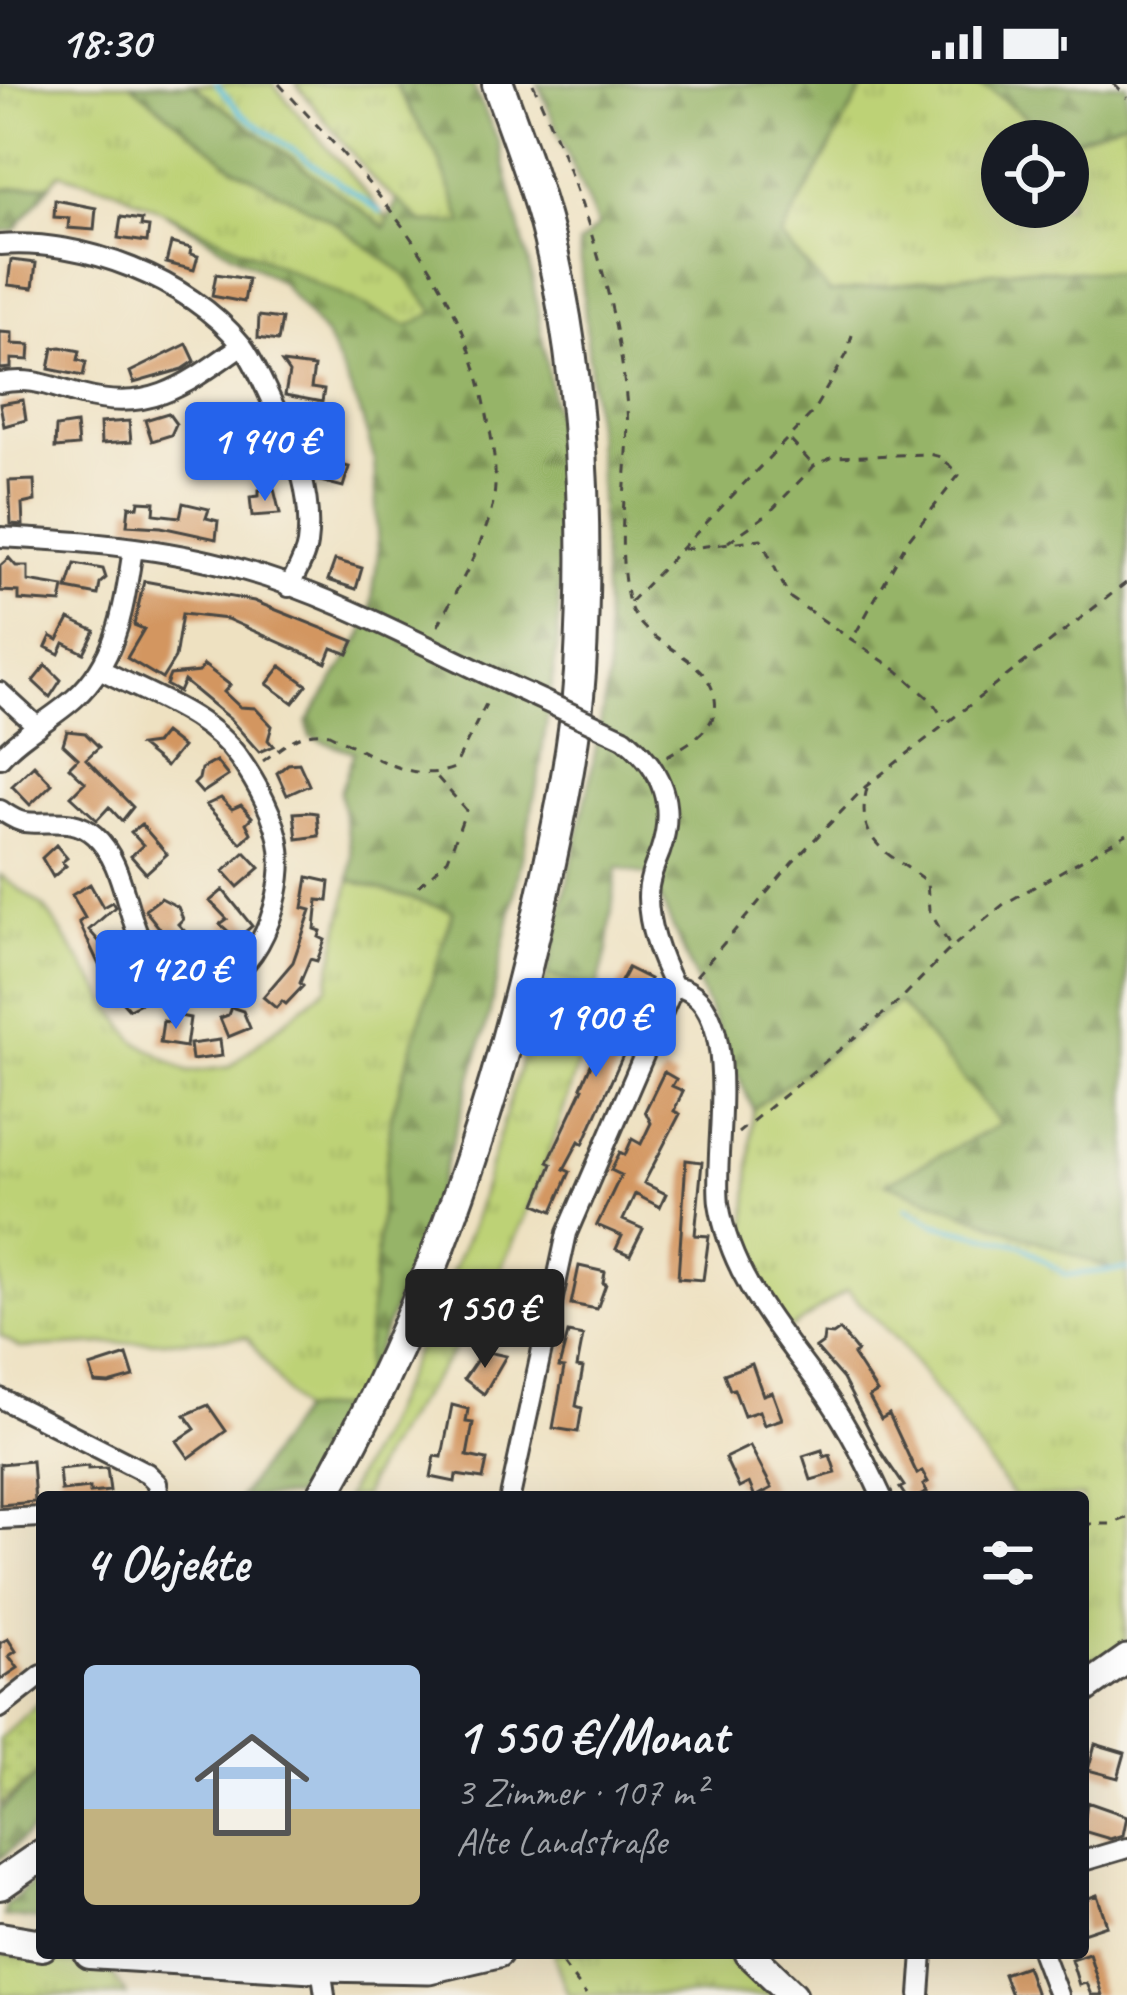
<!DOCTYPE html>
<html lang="de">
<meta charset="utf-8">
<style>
body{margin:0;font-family:Caveat,sans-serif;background:#242831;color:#f1f3f6;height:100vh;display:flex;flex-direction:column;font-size:45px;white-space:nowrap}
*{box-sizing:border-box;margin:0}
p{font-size:39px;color:#9ea1a6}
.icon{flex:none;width:66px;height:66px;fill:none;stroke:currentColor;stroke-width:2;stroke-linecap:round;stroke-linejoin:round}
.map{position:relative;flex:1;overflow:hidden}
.details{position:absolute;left:36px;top:1407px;width:1053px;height:468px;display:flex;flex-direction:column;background:#171b24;border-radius:12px;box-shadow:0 12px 48px #0002}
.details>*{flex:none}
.controls{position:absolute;left:981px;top:36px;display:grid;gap:24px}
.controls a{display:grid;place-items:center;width:108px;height:108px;border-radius:50%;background:#171b24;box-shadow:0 12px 48px #0002;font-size:60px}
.price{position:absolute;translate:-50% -102px;padding:0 27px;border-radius:12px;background:#2563eb;color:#fff;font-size:39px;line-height:78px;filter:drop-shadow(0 3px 6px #0008)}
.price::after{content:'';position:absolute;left:50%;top:72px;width:36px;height:27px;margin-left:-18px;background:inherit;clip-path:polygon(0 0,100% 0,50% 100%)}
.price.selected{background:#222;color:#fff}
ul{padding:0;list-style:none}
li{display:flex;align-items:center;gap:36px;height:300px;padding:0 48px}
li+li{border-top:3px solid #363941}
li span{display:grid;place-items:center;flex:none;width:336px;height:240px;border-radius:12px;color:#555}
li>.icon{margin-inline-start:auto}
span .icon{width:144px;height:144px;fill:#fffc;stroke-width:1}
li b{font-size:51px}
h2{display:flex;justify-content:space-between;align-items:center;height:144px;padding:0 48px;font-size:51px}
.status{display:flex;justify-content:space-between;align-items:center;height:84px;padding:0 60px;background:#171b24;direction:ltr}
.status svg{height:33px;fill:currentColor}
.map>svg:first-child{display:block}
.grass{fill:url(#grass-tufts);stroke:#747e50;stroke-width:3}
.forest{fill:url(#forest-firs);stroke:#607049;stroke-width:3}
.park{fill:url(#park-dots);stroke:#747e50;stroke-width:3}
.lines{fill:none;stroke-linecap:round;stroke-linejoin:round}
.stream{stroke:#5ebfdc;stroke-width:4.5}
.building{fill:#d39660}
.street-casing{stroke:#484642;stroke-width:24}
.secondary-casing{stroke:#484642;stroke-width:33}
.primary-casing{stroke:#484642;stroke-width:36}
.path{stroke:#484642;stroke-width:3;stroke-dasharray:9 9;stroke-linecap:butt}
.street{stroke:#fff;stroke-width:18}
.secondary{stroke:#fff;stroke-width:27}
.primary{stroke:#fff;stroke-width:30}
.street-bridge-casing{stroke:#484642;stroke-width:24;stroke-linecap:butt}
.street-bridge{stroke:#fff;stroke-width:18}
</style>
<div class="status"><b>18:30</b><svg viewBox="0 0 49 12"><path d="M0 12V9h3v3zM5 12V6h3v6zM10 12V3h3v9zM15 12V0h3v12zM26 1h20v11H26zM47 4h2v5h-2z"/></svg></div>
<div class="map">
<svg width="1127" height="1911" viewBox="0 0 1127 1911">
<defs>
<pattern id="grass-tufts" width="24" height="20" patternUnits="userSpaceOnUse" patternTransform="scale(3)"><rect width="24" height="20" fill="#bdd276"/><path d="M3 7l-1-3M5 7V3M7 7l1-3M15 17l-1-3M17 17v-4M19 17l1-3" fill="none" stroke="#a3b466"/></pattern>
<pattern id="forest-firs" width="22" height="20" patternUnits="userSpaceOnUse" patternTransform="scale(3)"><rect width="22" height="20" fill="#96b467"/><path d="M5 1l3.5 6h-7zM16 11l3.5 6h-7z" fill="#7b9355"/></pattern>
<pattern id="park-dots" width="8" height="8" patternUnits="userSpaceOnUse" patternTransform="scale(3)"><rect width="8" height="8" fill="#bdd276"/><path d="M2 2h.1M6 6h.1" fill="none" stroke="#a3b466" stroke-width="1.8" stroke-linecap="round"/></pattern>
</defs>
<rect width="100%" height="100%" fill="#f7f3e8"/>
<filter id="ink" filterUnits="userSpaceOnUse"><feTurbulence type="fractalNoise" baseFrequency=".00833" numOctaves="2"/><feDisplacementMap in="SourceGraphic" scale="24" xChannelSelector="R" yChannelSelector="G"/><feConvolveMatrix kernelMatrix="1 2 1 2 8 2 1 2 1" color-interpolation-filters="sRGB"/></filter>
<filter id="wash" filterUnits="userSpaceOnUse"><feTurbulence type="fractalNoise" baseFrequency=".004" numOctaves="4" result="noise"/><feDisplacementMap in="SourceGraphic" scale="48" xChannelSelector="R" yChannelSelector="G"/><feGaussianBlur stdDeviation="2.7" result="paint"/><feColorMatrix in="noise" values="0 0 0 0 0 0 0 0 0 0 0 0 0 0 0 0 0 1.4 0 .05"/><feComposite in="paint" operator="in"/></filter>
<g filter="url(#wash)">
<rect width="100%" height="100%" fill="#eee1c1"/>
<path class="grass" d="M0 0H131L233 83 331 136 402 188 436 229 408 242 112 104 59 89 51 100 0 106Z
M192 0H273L389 136 386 145Z
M296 0H395L439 75 464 140 423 139 376 99Z
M865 0H972L991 6 1057 57H1002V123H1068V58L1127 35V189L1020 185 830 209 781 153Z
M0 791 45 824 134 956 188 988 229 983 327 903 350 796 453 827 391 1033 363 1300 351 1322 300 1327 247 1253 20 1264 0 1251Z
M547 891 597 905C569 1021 531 1138 470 1241 436 1298 385 1350 363 1413H345L380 1348 473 1140Z
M899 917 1002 1040 887 1099 1115 1186 1127 1183 1125 1567 1083 1578V1413H1014L900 1259 847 1206 786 1248 745 1176 753 1025Z
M553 1869H729L778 1911H568Z
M0 1870 109 1885 126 1911H0Z"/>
<path class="forest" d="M131 0H192L385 144 397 116 423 139H463L439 75 395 0H472L498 56 533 198 562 374 558 558 538 696 489 932 427 1144 363 1300 391 1033 453 827 350 796 352 771 340 709 354 668 310 653 307 639 363 550 371 524 378 470 374 374 360 327 327 254 281 198 165 129 408 242 435 228 402 188 331 136 233 83Z
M538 0H865L781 153 830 209 1020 185 1127 189V1183L1116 1187 886 1099 1001 1040 899 918 753 1025 650 792 617 783 607 867 597 905 547 891 590 696 608 596 599 391 579 160 598 142Z
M972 0H1127V35L1068 58 1057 57 991 6Z
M51 100 15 146 0 147V106Z
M351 1322 295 1413H240L300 1327Z
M42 1687V1737L0 1775V1727Z
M42 1792V1836L4 1832 6 1821Z"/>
<path class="park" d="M42 1615V1686L0 1722V1655Z"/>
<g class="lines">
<path class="stream" d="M216 0 242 30 381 128
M906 1124 935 1140 1021 1161 1066 1191 1127 1185"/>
</g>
<g id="blocks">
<path class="building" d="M55 116 96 124 94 146 68 144 69 134 54 133Z
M121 133 142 136 141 142 149 143 147 158 118 154Z
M171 159 191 164 190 170 198 172 194 186 166 179Z
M11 176 36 179 33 204 8 201Z
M216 190 248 195 244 218 212 212Z
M259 232 282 235 278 257 258 254Z
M0 248 12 249V260L30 261 29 276 11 275V284L0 285Z
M187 260 195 277 183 285 134 299 130 288Z
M61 263 80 267 78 276 86 278 83 292 49 285 53 264Z
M282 279 314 283 311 304 324 306 322 318 285 311 289 289Z
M23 316 26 336 4 342 0 320Z
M310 326 336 330 332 352 306 347Z
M168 329 176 340 171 351 152 357 145 336Z
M129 337 131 358 101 360 100 339Z
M76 340 78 362 55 364 56 343Z
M258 346 266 364 258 368 262 377 247 384 238 354Z
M326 377 349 383 343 403 320 397Z
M34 396 35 417 22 420 23 441 11 440 9 397Z
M274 405 280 430 252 432 250 413 259 412V406Z
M139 417 155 418 154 430 180 433 183 419 209 425 206 434 218 437 216 455 161 443 127 441 129 422 138 423Z
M9 474 16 482H28V497L64 503 61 519 19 516V508L0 507V482Z
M335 476 362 484 356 505 328 496Z
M75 480 103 485 106 494 100 499 98 511 67 505Z
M144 497 254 517 354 557 348 570 332 564 326 579 227 535 182 530 175 574 162 595 127 574 144 545 134 541Z
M69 535 95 547 84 569 64 559 59 570 46 563 51 552 58 556Z
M46 581 61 596 50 613 33 597Z
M204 581 230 601 224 608 240 623 255 624 272 642 268 656 273 662 259 668 230 635 184 597 179 608 166 601 170 591 199 588Z
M281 582 307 601 293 619 267 600Z
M67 647 85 649 99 663 86 675 133 723 122 737 109 723 97 736 71 712 85 698 69 683 78 674 63 660Z
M164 649 182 663 166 683 140 662 155 660Z
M216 677 228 692 202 709 194 700 199 695 201 685Z
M299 679 309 701 287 711 277 689 288 680Z
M34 681 52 700 30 721 12 702Z
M221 714 232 725 241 721 252 733 246 739 251 749 241 759 206 721Z
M309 728 317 729 319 752 297 755 294 729Z
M141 740 167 770 146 789 131 772 143 761 131 748Z
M56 761 67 774 62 778 66 782 53 793 42 774Z
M245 768 260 784 238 803 224 787Z
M308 793 330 798 328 817 318 816 315 845 321 847 319 853 325 856 317 877 310 875 300 899 303 902 286 920 282 917 276 924 263 913 293 878 311 826 303 824Z
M90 800 103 823 112 818 115 823 89 846 102 861 111 854 120 873 100 883 79 838 85 834 72 811Z
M223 806 252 842 237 855 220 840 227 835 210 817Z
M161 814 178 823 183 835 178 840 208 872 195 882 190 875 179 879 167 865 173 861 145 826Z
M117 876 146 909 141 919 129 925 112 906 116 902Z
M628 884 650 895 638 919 645 922 583 1060 579 1057 564 1085 570 1088 553 1127 536 1120 552 1080 548 1078 583 1004 581 1003 593 976 589 973 607 935 602 933Z
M231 923 243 927 250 944 228 953 220 934 228 931Z
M174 931 190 934 186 963 160 959 163 937 173 939Z
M220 956 222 972 192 976 190 960Z
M664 988 676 995 672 1002 683 1007 674 1027 680 1030 644 1099 666 1110 660 1123 635 1110 623 1136 643 1145 630 1171 616 1165 622 1152 597 1141 621 1091 611 1086 620 1068 625 1071 632 1055 641 1060 651 1039 645 1027Z
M686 1076 702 1078 695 1151 709 1152 703 1196 678 1194Z
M579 1182 605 1188 603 1199 606 1200 597 1225 571 1220Z
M840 1246 857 1267 853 1271 877 1308 869 1313 881 1335 889 1330 917 1390 922 1387 928 1398 923 1401 927 1408 918 1413H906L900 1404 904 1402 881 1368 843 1295 816 1264 823 1259 824 1250 833 1251Z
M568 1249 583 1252 577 1283 583 1284 576 1322 582 1324 578 1348 553 1344 564 1284 559 1283Z
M483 1267 506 1272 484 1310 464 1295Z
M127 1271 134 1293 109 1300 95 1299 90 1283Z
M752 1280 763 1311 772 1308 782 1335 764 1341 759 1327 744 1332 734 1305 730 1306 724 1290Z
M208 1321 226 1347 189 1374 177 1357 195 1345 185 1331Z
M452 1321 468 1325 466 1338 473 1339 467 1372 487 1376 483 1395 456 1391 455 1398 431 1393 435 1372 442 1373Z
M750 1362 772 1404 755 1413 749 1399 739 1404 725 1374Z
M822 1366 824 1373 830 1371 836 1389 811 1396 803 1372Z
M32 1377 35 1418 0 1421V1380Z
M88 1382V1385L107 1384 110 1407 90 1409V1404L61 1407 59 1385Z
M8 1555 16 1567 9 1572 18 1584 0 1596V1559Z
M1095 1660 1125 1669 1118 1694 1088 1686Z
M1087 1718 1127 1732 1123 1751 1110 1755 1083 1747Z
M1097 1811 1107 1841 1083 1849V1816Z
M1089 1869 1102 1911H1091L1086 1899 1079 1901 1071 1875Z
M1026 1882 1036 1911H1011L1003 1890Z"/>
</g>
</g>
<g filter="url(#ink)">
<use href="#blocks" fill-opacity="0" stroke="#484642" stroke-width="3"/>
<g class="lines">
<defs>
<path id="street" d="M0 161C81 154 189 195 241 260 256 279 265 305 276 326 297 366 313 415 307 460 305 475 295 490 289 503
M0 299C34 293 48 302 81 311 151 330 187 300 242 261
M0 453C80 457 162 463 239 485 340 513 434 568 529 610
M0 608 38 643
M624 654C663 685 676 721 660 768 654 783 648 797 648 813 648 844 660 874 674 902
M0 674C21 650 52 635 75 614 119 574 124 520 133 465
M0 726C8 731 16 737 24 738 49 741 73 732 94 751 137 789 119 872 181 896 251 922 286 817 280 765 277 735 256 698 239 674 207 629 148 611 102 586
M674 902C747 915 712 1065 719 1119 730 1191 778 1245 819 1301 844 1335 865 1376 882 1413
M0 1314 147 1389 157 1399 159 1413
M510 1413 567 1149 674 902
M0 1435 42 1433
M0 1624 42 1591
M1083 1777 1127 1764
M1042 1869 1058 1911
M321 1883 325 1911
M920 1911 923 1869"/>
<path id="secondary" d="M1083 1606 1127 1575
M749 1869 793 1911
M321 1883 429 1885 498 1869"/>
<path id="primary" d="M322 1413C428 1228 497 1019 543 811 559 738 575 662 580 588 588 451 583 306 553 172 541 114 518 56 498 0
M0 1800 42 1771
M0 1854 42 1861
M90 1869 321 1883 323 1869"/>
</defs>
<use href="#street" class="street-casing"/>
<use href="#secondary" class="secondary-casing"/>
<use href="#primary" class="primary-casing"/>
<path class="path" d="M279 0C370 99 457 185 485 321 491 351 498 383 494 413 487 459 455 506 435 548
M533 0C579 102 618 211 627 324 631 387 614 451 628 515 638 563 707 567 715 615 720 644 686 661 665 673
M1114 0 1127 14
M791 357 813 381
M728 458 769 429 814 382 833 373 929 370 941 373 959 391 908 456 853 554
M683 465 761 455 789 513 898 587 932 617 945 637
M630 518 812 329 847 270 852 251
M263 677C284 662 302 644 329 650 369 669 410 701 454 684L489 614
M867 704C853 760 892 770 927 798L929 826 950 862
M419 802 448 775 466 726 437 693
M696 892 792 779 865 703 1127 498
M738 1049 899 917 951 864 1004 820 1127 750
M1083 1440H1111L1127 1434
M549 1869 556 1871 586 1911"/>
<use href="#street" class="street"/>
<use href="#secondary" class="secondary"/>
<use href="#primary" class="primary"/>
<defs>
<path id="street-bridge" d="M529 610 624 654"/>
</defs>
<use href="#street-bridge" class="street-bridge-casing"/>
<use href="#street-bridge" class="street-bridge"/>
</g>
</g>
</svg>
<div class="controls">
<a><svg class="icon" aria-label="locate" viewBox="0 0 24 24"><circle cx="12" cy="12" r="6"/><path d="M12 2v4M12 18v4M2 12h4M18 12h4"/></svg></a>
</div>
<b class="price" style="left:265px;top:420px">1 940 €</b>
<b class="price" style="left:176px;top:948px">1 420 €</b>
<b class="price" style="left:596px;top:996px">1 900 €</b>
<b class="price selected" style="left:485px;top:1287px">1 550 €</b>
<section class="details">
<h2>4 Objekte<svg class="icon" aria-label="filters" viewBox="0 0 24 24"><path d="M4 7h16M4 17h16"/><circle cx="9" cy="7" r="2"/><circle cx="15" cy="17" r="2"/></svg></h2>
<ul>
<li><span style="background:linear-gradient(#a9c7e8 60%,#c2b280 0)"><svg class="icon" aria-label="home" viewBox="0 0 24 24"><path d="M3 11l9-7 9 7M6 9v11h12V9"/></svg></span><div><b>1 550 €/Monat</b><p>3 Zimmer · 107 m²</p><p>Alte Landstraße</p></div></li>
</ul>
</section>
</div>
